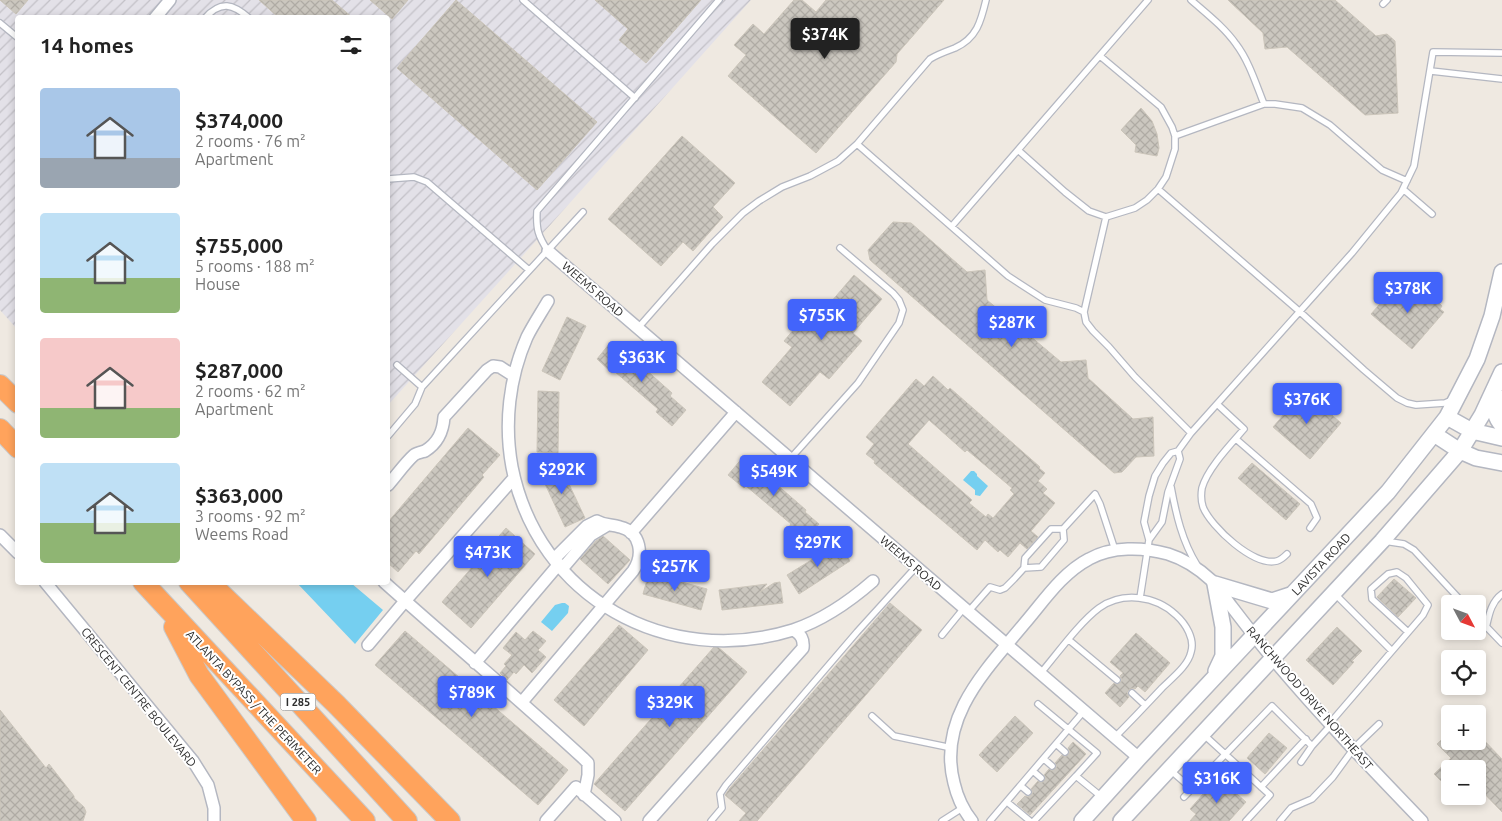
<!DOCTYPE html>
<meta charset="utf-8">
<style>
body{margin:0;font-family:Ubuntu,sans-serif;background:#f6f6f6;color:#222;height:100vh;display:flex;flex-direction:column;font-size:19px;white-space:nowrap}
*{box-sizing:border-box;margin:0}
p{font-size:16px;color:#767676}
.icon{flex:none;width:28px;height:28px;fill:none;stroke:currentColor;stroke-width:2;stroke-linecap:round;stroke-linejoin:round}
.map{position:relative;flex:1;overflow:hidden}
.side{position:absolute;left:15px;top:15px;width:375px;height:570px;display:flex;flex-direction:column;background:#fff;border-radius:5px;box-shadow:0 2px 8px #0003}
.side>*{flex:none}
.needle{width:32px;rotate:131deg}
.buttons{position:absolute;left:1441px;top:595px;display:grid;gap:10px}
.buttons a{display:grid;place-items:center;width:45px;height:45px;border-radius:5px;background:#fff;box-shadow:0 2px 8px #0003;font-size:25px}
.price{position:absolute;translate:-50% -42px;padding:0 11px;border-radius:5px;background:#4264fb;color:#fff;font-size:16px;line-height:32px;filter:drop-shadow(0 1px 2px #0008)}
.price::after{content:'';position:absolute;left:50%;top:30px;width:15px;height:11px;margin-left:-8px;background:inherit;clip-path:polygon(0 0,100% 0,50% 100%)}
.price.selected{background:#222;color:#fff}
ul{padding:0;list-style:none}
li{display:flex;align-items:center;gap:15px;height:125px;padding:0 25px}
li span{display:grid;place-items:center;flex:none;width:140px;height:100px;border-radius:5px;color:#555}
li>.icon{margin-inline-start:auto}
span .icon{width:60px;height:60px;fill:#fffc;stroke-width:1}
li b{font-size:21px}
h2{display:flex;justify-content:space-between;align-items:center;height:60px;padding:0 25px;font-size:21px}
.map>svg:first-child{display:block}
.industrial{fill:url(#industrial-furrows)}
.water{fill:#75cff0}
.building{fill:url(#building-cross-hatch);stroke:#cbc5ba;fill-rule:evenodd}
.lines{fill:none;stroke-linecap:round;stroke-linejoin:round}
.service-casing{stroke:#b4b7c1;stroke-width:8}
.minor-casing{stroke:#b4b7c1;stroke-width:14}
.secondary-casing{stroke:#b4b7c1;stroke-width:18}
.motorway-casing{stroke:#c9c9c9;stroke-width:22}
.service{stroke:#fff;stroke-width:5.5}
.minor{stroke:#fff;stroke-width:11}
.secondary{stroke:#fff;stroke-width:15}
.motorway{stroke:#ffa35c;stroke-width:20}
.labels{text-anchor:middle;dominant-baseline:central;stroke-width:4;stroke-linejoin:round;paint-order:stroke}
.shield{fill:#fff;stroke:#6d6d6d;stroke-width:1}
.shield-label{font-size:11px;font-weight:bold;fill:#2e2e2e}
.street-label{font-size:12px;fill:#2e2e2e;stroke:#fff}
</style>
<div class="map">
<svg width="1502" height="821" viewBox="0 0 1502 821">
<defs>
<pattern id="industrial-furrows" width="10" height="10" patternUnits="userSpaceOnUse" patternTransform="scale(1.25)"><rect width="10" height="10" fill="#e3e1e8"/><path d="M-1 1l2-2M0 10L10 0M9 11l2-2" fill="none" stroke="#c3c1c7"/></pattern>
<pattern id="building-cross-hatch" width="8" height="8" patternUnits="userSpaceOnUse" patternTransform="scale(1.25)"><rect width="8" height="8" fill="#cbc7bf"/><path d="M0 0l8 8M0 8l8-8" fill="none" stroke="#afaba4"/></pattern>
</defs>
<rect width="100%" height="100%" fill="#efe9e1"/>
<path class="industrial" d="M0 0H751L535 242 388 405V18H18L17 329 0 310Z"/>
<path class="water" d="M971 471H974L977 474V476L988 486 980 496 975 495V490L963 480Z
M297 583H351L383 610 355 644Z
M562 603H565L569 606 568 613 552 631 541 622 555 605Z"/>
<path class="building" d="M0 0H28L16 14Z
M259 0H332L353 18H279Z
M370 0H408L392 19Z
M456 0 597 122 537 190 397 68Z
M595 0H701L646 63 619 40 628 29Z
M794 0H802L816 12 826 0H944L897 54 896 62 816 153 728 76 746 55 734 45 753 24 764 34Z
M1228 0H1335L1376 36 1387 34 1395 41 1398 113 1365 115 1287 47 1265 49 1263 33Z
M1141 108 1152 121 1157 134 1159 148 1157 156 1135 152 1136 145 1121 130Z
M682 136 735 183 713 207 723 217 693 251 683 242 661 266 608 219Z
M893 222 911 223 967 272 985 270 987 300 1061 362 1086 360 1088 378 1133 419 1153 417 1154 456 1136 457 1122 472 1114 473 870 260 868 250Z
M854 275 882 299 853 333 862 341 829 379 820 372 790 406 762 382 792 347 784 341 817 302 825 309Z
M1401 280 1419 296 1421 293 1427 298 1430 295 1442 306 1440 309 1444 312 1412 349 1371 314Z
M567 317 586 326 560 380 542 371Z
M610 343 625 356 627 353 672 393 670 396 686 410 672 426 656 412 658 409 614 371 612 373 597 359Z
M933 376 948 390 950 388 1040 467 1039 468 1045 473 1038 481 1047 489 1043 493 1055 503 1031 531 1038 537 1027 549 1020 543 1008 557 1000 550 998 552 985 540 977 550 931 511 914 497 874 463 875 461 866 454 874 444 866 437 916 379 924 386ZM929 420 965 452 967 450 1012 488 1010 490 1014 494 993 518 988 514 986 517 969 503 972 500 908 444Z
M538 391 559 392 558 453 537 452Z
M1304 391 1341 423 1310 459 1273 427Z
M468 428 500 455 482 475 484 477 419 554 416 551 398 572 388 563V522Z
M744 456 806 510 805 512 819 524 804 541 789 527 791 524 746 486 744 488 728 475Z
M559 463 585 518 565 527 540 473Z
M1252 463 1300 504 1286 520 1238 478Z
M506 528 535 554 471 628 442 602Z
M603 536 630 560 608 584 580 559 596 541Z
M839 543 850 561 799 594 787 575Z
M649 573 707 589 701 610 643 594Z
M1394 579 1416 598 1398 617 1377 597Z
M780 582 783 603 722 610 719 590 767 584 760 592 774 583Z
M890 603 922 630 757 821H739L746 813 725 795 730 788Z
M619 625 648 650 584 726 554 700Z
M1337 627 1362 651 1352 661 1354 662 1333 685 1306 660Z
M405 631 568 770 538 805 375 665Z
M533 631 546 641 538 650 546 657 532 673 524 665 516 674 514 672 507 680 500 673 506 666 504 664 512 655 503 648 516 632 525 640Z
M1136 633 1170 663 1145 692 1138 686 1135 689 1133 688 1129 690 1127 692 1129 697 1120 707 1105 693 1114 683 1117 685 1120 683 1122 680 1120 676 1123 673 1110 662Z
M714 647H718L747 672 625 811 594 784Z
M0 710 46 768 49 764 74 796V798L84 807 86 812 83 821H0Z
M1015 716 1033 733 997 772 979 755Z
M1450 732V741H1478V734L1502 759V812L1478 787V769H1450V790L1434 774 1451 758 1437 744Z
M1269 733 1287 748 1265 774 1247 758Z
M1073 742 1086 754 1030 815 1017 804 1025 796 1028 797 1031 795 1033 792 1031 789 1038 781 1041 783 1044 781 1046 778 1044 775 1049 769 1052 771 1055 769 1057 766 1055 763 1062 755 1065 757 1068 755 1070 752 1068 748Z
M1218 777 1246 802 1229 821H1190L1196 814 1190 809Z"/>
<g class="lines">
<defs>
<path id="service" d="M523 0 635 98
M1191 0C1207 14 1224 27 1236 44 1249 61 1256 84 1264 104
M1383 4 1387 0
M205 18C221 0 233 4 249 18
M0 23 18 38
M1431 71 1502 79
M1175 136 1264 104H1275L1302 108 1330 125 1382 170 1407 181
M857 144 1008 276 1045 300 1076 308 1084 312
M1018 150 1065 192 1089 211 1106 217 1135 208 1147 200 1158 189 1166 177 1175 149V136L1172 127 1161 107 1100 56
M388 179 414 177 427 182 529 270
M1158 189 1299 311 1364 370 1397 398 1407 403 1416 405 1445 403 1452 400
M1403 189 1432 214
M1106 217 1084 312 1086 322 1093 331 1109 347 1135 377 1191 433
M952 226 1148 0
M548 251C538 236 536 229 537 211L719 0
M638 328 712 244 743 213 759 201 782 187 810 176 838 161 857 144 930 59C938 54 947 51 955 48 977 38 981 21 986 0
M397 365 422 387
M1217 404 1244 429C1231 444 1207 469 1202 488 1201 494 1201 501 1203 507 1211 527 1254 567 1277 561 1281 560 1284 557 1287 554
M388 436 415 404 422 387 583 212
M1236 439 1311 504 1317 518 1310 528
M790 459 858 383 899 323 903 310 899 300 893 293 840 248
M1171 487C1176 514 1182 541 1197 565
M1149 540 1144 522 1149 496 1155 476 1163 463 1171 453 1178 451 1191 433 1352 253 1401 193 1414 166 1433 52 1502 53
M1384 541 1404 544 1414 550 1464 604
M1024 568 1041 567 1064 540 1063 529 1095 494 1100 504 1115 550
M1335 594 1392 651
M1140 598 1149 540 1162 522 1168 492 1180 459 1178 451
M968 612 990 587 1000 590 1005 588 1014 579 1024 568 1025 558 1051 529H1063
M1478 618 1502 643
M1486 628C1489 615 1491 602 1502 594
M942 635 964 608
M1069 640 1117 680
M1040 674C1057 654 1079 623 1099 608 1123 591 1156 596 1176 615 1186 624 1195 639 1191 652 1188 666 1172 678 1162 688 1147 704 1131 721 1115 737
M1132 693 1145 705
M1038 704 1097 753 1076 776 1103 798
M872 716 894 736 952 748
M1330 723 1423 615 1428 605 1406 578 1397 572 1388 574 1371 589 1372 599 1408 632
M1203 734 1270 795 1246 821
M1056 744 1065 752
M1044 759 1052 766
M1301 762 1312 746 1331 725
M1169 769 1192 789
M1033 771 1041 778
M1021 786 1028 792
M1261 787 1306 739
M1184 797 1272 706 1312 746
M1007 802 1030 821
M711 821 722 808 720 794 726 785 857 632 916 567
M942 821 964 807
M990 821 1084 711
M1034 821 1076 776
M1280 821 1291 808 1312 799 1333 777 1354 748 1379 724"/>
<path id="minor" d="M155 18 170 0
M548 251 1139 758
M548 301C541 313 533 325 527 337 509 378 504 424 512 467 538 598 667 669 793 630 823 620 849 602 873 581
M388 485C396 476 405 463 414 455 417 453 422 452 425 451 438 443 443 432 444 417L487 370 493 366 500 367 514 376
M631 533 736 412
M0 535 18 553
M562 569 591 535 606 526
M45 582 193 761 208 785 214 808V821
M384 582C450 641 518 698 583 758L588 763V775L584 795
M368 645 405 601 514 478
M475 663 559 564
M522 702 633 571C644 555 641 532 620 527 611 524 606 526 597 521L587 526 554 559
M546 821 576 787 615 821
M649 821 803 648C804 639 801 635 794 630
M972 821C964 811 957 796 954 783 937 718 986 670 1024 624 1043 602 1062 573 1089 559 1112 546 1143 547 1168 554 1184 559 1198 568 1211 580 1219 587 1225 598 1232 607 1245 624 1259 642 1273 659 1320 715 1371 768 1422 821"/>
<path id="secondary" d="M1495 394C1495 406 1493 416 1502 425
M1447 417 1472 431 1502 438
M1434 434 1460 451 1476 458 1502 463
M1216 671 1223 656V627L1215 584 1272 601 1290 595
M1082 821 1139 758 1388 492 1447 417 1477 359 1492 316 1502 272
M1121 821 1382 541 1460 451 1482 415 1502 372"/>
<path id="motorway" d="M0 385 18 403
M0 429 18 448
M143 582 365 821
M189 582 407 821
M209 582 336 704 450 821
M174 627 199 675 306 821"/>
</defs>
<use href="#service" class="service-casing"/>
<use href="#minor" class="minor-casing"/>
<use href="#secondary" class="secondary-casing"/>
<use href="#motorway" class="motorway-casing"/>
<use href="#service" class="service"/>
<use href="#minor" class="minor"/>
<use href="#secondary" class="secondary"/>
<use href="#motorway" class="motorway"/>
</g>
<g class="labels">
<rect class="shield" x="280.5" y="693.5" width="35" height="17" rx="4"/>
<g class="shield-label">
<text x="298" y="702">I 285</text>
</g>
<g class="street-label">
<text transform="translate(593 289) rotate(41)">WEEMS ROAD</text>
<text transform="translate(911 563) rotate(41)">WEEMS ROAD</text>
<text transform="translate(1321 564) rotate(-47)">LAVISTA ROAD</text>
<text transform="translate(139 697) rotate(51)">CRESCENT CENTRE BOULEVARD</text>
<text transform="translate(1310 698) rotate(49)">RANCHWOOD DRIVE NORTHEAST</text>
<text transform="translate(254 702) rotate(47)">ATLANTA BYPASS / THE PERIMETER</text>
</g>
</g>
</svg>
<div class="buttons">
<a><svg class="needle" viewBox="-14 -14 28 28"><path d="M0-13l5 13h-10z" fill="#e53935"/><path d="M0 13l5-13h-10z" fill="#767676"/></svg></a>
<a><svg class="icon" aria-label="locate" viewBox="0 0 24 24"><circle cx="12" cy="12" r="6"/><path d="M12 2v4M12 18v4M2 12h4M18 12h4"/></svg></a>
<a>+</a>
<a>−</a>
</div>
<b class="price selected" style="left:825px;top:60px">$374K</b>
<b class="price" style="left:1408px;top:314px">$378K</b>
<b class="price" style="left:822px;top:341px">$755K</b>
<b class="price" style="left:1012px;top:348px">$287K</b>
<b class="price" style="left:642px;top:383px">$363K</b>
<b class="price" style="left:1307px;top:425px">$376K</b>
<b class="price" style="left:562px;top:495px">$292K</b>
<b class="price" style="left:774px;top:497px">$549K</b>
<b class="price" style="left:818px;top:568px">$297K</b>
<b class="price" style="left:488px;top:578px">$473K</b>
<b class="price" style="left:675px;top:592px">$257K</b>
<b class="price" style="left:472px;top:718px">$789K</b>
<b class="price" style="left:670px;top:728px">$329K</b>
<b class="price" style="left:1217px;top:804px">$316K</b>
<section class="side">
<h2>14 homes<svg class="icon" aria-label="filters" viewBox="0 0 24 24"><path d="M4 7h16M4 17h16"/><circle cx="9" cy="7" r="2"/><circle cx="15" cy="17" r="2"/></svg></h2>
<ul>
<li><span style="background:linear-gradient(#a9c7e8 70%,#9aa5b1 0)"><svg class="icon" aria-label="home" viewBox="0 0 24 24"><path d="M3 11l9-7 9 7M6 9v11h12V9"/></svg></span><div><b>$374,000</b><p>2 rooms · 76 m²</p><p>Apartment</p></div></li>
<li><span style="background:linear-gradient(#bfe0f5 65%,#8fb573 0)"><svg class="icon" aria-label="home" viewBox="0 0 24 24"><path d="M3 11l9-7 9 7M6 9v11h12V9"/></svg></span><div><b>$755,000</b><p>5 rooms · 188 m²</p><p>House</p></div></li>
<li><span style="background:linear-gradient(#f6c9c9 70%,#8fb573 0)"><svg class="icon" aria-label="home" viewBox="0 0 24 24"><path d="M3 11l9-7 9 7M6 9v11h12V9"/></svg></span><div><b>$287,000</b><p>2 rooms · 62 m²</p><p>Apartment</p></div></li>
<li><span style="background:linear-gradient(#bfe0f5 60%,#8fb573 0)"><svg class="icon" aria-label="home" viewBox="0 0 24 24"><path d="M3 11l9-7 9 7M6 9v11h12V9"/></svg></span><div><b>$363,000</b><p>3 rooms · 92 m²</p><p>Weems Road</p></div></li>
</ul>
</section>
</div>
